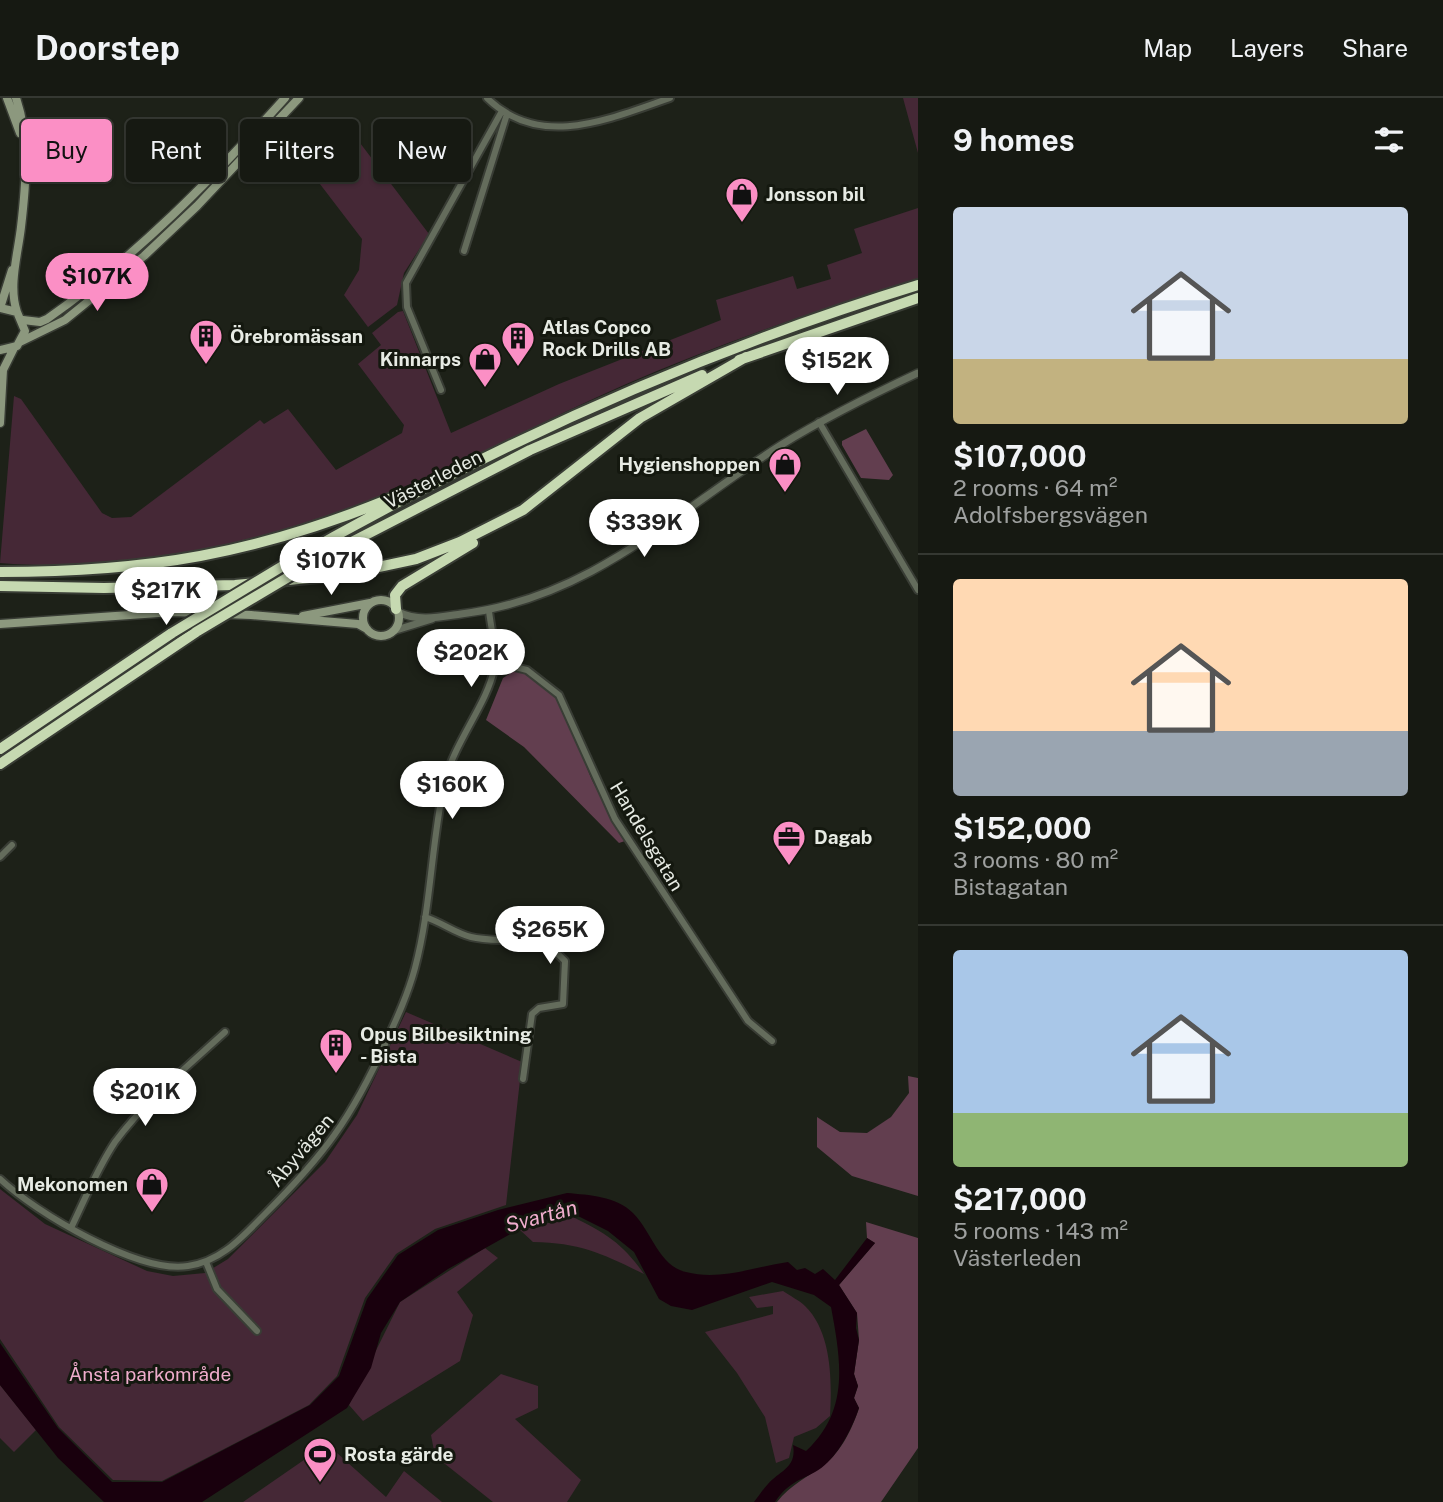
<!DOCTYPE html>
<meta charset="utf-8">
<style>
body{margin:0;font-family:"Public Sans",sans-serif;background:#1f221b;color:#f1f3f6;height:100vh;display:flex;flex-direction:column;font-size:26px;white-space:nowrap}
*{box-sizing:border-box;margin:0}
p{font-size:23px;color:#9ea09f}
.icon{flex:none;width:38px;height:38px;fill:none;stroke:currentColor;stroke-width:2;stroke-linecap:round;stroke-linejoin:round}
.map{position:relative;flex:1;overflow:hidden}
.side{display:flex;flex-direction:column;background:#161912;width:525px}
.side>*{flex:none}
.top-card{position:absolute;left:21px;top:21px;width:665px;height:63px;display:flex;gap:14px}
.price{position:absolute;translate:-50% -60px;padding:0 16px;border-radius:24px;background:#fff;color:#222;font-size:23px;line-height:46px;filter:drop-shadow(0 2px 4px #0008)}
.price::after{content:'';position:absolute;left:50%;top:42px;width:21px;height:16px;margin-left:-10px;background:inherit;clip-path:polygon(0 0,100% 0,50% 100%)}
.price.on{background:#fb8fc5;color:#111}
ul{padding:0;list-style:none}
li{display:grid;align-content:center;gap:14px;height:371px;padding:0 35px}
li+li{border-top:2px solid #353832}
li span{display:grid;place-items:center;height:217px;border-radius:7px;color:#555}
li>.icon{margin-inline-start:auto}
span .icon{width:126px;height:126px;fill:#fffc;stroke-width:1}
li b{font-size:30px}
h2{display:flex;justify-content:space-between;align-items:center;height:84px;padding:0 35px;font-size:30px}
.chip{padding:0 24px;border-radius:7px;background:#161912;box-shadow:0 2px 5px #0004,0 0 0 2px #353832;font-size:24px;line-height:63px}
.chip.on{background:#fb8fc5;color:#111}
header{display:flex;align-items:center;gap:42px;box-sizing:border-box;height:98px;padding:0 35px;background:#161912;border-bottom:2px solid #353832}
header strong{font-size:33px}
nav{display:flex;gap:38px;margin-inline-start:auto;font-size:24px}
main{display:flex;flex:1;min-height:0}
.map>svg:first-child{display:block}
.green{fill:#452836}
.forest{fill:#623e4f}
.water{fill:#19000d}
.lines{fill:none;stroke-linecap:round;stroke-linejoin:round}
.minor-casing{stroke:#393d35;stroke-width:10}
.tertiary-casing{stroke:#393d35;stroke-width:10}
.secondary-casing{stroke:#393d35;stroke-width:11}
.motorway-casing{stroke:#393d35;stroke-width:14}
.minor{stroke:#646c5c;stroke-width:6}
.tertiary{stroke:#646c5c;stroke-width:7}
.secondary{stroke:#8c987e;stroke-width:8}
.motorway{stroke:#c6d9b1;stroke-width:10}
.motorway-bridge-casing{stroke:#393d35;stroke-width:14;stroke-linecap:butt}
.motorway-bridge{stroke:#c6d9b1;stroke-width:10}
.labels{text-anchor:middle;dominant-baseline:central;stroke-width:6;stroke-linejoin:round;paint-order:stroke}
.poi-label{font-size:19px;font-weight:bold;fill:#e7ebe4;stroke:#14180f;text-anchor:start}
.street-label{font-size:19px;fill:#e7ebe4;stroke:#14180f}
.park-label{font-size:19px;fill:#eeaccb;stroke:#14180f}
.water-label{font-size:21px;font-style:italic;fill:#f0adcd;stroke:#14180f}
</style>
<header>
<strong>Doorstep</strong>
<nav><a>Map</a><a>Layers</a><a>Share</a></nav>
</header>
<main>
<div class="map">
<svg width="918" height="1404" viewBox="0 0 918 1404">
<rect width="100%" height="100%" fill="#1d2118"/>
<path class="green" d="M903 0H918V55Z
M354 37 429 136 404 175 397 207 368 229 344 197 359 172 362 141 310 73Z
M918 110V180C818 212 720 245 624 287 551 319 481 357 408 387 278 441 141 476 0 465L14 298 21 301 102 415 112 420 131 419 260 322 264 326 288 311 336 372 402 335 404 327 358 266 381 247 372 235 398 214 403 213 451 335 559 286 721 222 716 202 793 178 797 191 831 181 827 167 862 155 854 131Z
M406 914 522 964 506 1107 435 1131 396 1156 365 1200 337 1278 309 1307 162 1383 113 1382 59 1329 0 1241V1091L45 1126 147 1173 173 1178 205 1175 228 1161 325 1064 357 1017Z
M573 1119C606 1135 623 1146 644 1176 601 1155 581 1145 533 1144L520 1132Z
M485 1150 498 1160 457 1194 473 1217 460 1263 363 1323 349 1307 400 1204Z
M783 1193C790 1198 799 1202 805 1208 832 1234 832 1284 830 1318L816 1330 794 1339 789 1360 776 1365 765 1319 737 1275 705 1234 773 1216V1208L757 1210 749 1199Z
M501 1276 538 1288V1310L515 1321 581 1382 567 1404H493L435 1358 431 1337Z
M0 1287 36 1332 14 1354 0 1340Z
M327 1346 386 1399 404 1373 442 1404H243Z"/>
<path class="forest" d="M866 331 893 377 889 382 861 380 842 347V343Z
M514 573C566 579 575 648 594 686 604 705 615 724 625 743L619 745 524 649 486 622 503 580Z
M908 978 918 980V1098L852 1078 817 1049V1019L840 1034 867 1035 891 1019 909 995Z
M866 1124 918 1140V1350L881 1404H777C790 1387 808 1379 825 1366 841 1354 853 1329 859 1310L854 1300 858 1288 854 1276 859 1242 857 1215 839 1187 875 1145 867 1140Z"/>
<path class="water" d="M567 1095C589 1097 616 1098 633 1115 652 1134 659 1168 686 1174 720 1183 754 1169 788 1164L797 1172 805 1170 815 1176 823 1171 835 1182 867 1140 875 1145 839 1187 857 1215 856 1230 859 1242 854 1276 858 1288 854 1300 859 1310C853 1328 842 1350 828 1364 811 1382 793 1377 775 1404H754C759 1398 763 1391 768 1386 780 1372 797 1370 793 1347L806 1353C850 1312 841 1263 831 1209L814 1197 772 1184 692 1212 671 1208 659 1201 634 1154 608 1133 574 1116 530 1125 448 1171 400 1204 381 1235 371 1270 347 1310 202 1404H104L58 1360 0 1287V1245L58 1330 112 1384H162L310 1307 339 1278 367 1201 398 1157 438 1132 498 1112Z"/>
<g class="lines">
<defs>
<path id="minor" d="M487 0C540 52 609 21 670 0
M464 153 507 16
M441 292 407 209 406 185 502 13
M819 324 918 492
M495 564 527 572 559 597 615 721 748 923 772 943
M0 759 12 747
M425 819C441 824 455 835 471 839 499 846 541 835 565 863L563 906 539 910 532 916 523 981
M0 1081C36 1115 139 1176 188 1168 222 1163 242 1139 265 1116 324 1057 351 1021 386 944 397 920 408 896 415 870 431 810 431 748 444 687 453 645 487 607 494 571 497 553 491 531 489 513
M71 1130C85 1101 97 1071 115 1044 145 1003 188 968 225 934
M206 1164 217 1191 257 1233"/>
<path id="tertiary" d="M398 514C418 524 440 519 461 516 592 500 675 414 781 347 825 320 871 297 918 275
M393 533 432 521"/>
<path id="secondary" d="M7 0 20 35
M16 0C30 40 26 87 21 129 18 156 8 188 17 214
M0 210 17 214 25 233 17 248 0 252
M0 210 12 172
M23 222 40 224 47 221C137 158 212 81 285 0
M20 244 65 222 144 158 197 108 299 0
M0 325 3 272 14 250
M363 520a18 18 0 1 1 36 0a18 18 0 1 1-36 0Z
M303 518 370 505
M0 526 173 514 251 517 358 526 367 531"/>
<path id="motorway" d="M739 262 918 200
M317 462 530 352 702 277
M291 463C490 349 699 254 918 187
M0 474C148 474 255 456 392 400
M0 488 104 490 235 487 341 477 416 461 460 444 523 412 640 320 746 259
M396 511 395 497 402 488 473 445
M0 651 172 535
M0 666 196 534"/>
</defs>
<use href="#minor" class="minor-casing"/>
<use href="#tertiary" class="tertiary-casing"/>
<use href="#secondary" class="secondary-casing"/>
<use href="#motorway" class="motorway-casing"/>
<use href="#minor" class="minor"/>
<use href="#tertiary" class="tertiary"/>
<use href="#secondary" class="secondary"/>
<use href="#motorway" class="motorway"/>
<defs>
<path id="motorway-bridge" d="M196 534 317 462
M172 535 291 463"/>
</defs>
<use href="#motorway-bridge" class="motorway-bridge-casing"/>
<use href="#motorway-bridge" class="motorway-bridge"/>
</g>
<defs>
<symbol id="shop-pin" viewBox="-11 -11 22 30"><path d="M0 17L-7.5 6A9.5 9.5 0 1 1 7.5 6Z" fill="#fb8fc5" stroke="#14180f"/><path d="M-5-2.5h2.3a2.7 3.5 0 0 1 5.4 0H5L5.5 6h-11ZM-1.5-2.5h3a1.5 2.3 0 0 0-3 0Z" fill="#111"/></symbol>
<symbol id="building-pin" viewBox="-11 -11 22 30"><path d="M0 17L-7.5 6A9.5 9.5 0 1 1 7.5 6Z" fill="#fb8fc5" stroke="#14180f"/><path d="M-4-6H4V6H1V3H-1V6H-4ZM-2.5-4.3h1.7v1.8h-1.7ZM.8-4.3h1.7v1.8H.8ZM-2.5-1h1.7V.8h-1.7ZM.8-1h1.7V.8H.8Z" fill="#111"/></symbol>
<symbol id="office-pin" viewBox="-11 -11 22 30"><path d="M0 17L-7.5 6A9.5 9.5 0 1 1 7.5 6Z" fill="#fb8fc5" stroke="#14180f"/><path d="M-6-3h4V-5.5h4V-3h4V5H-6ZM-1-4.5V-3h2v-1.5ZM-6 0V1H6V0Z" fill="#111"/></symbol>
<symbol id="stadium-pin" viewBox="-11 -11 22 30"><path d="M0 17L-7.5 6A9.5 9.5 0 1 1 7.5 6Z" fill="#fb8fc5" stroke="#14180f"/><path d="M0-5a6.5 5 0 1 0 0 10a6.5 5 0 1 0 0-10ZM-3.5-1.8h7v3.6h-7Z" fill="#111"/></symbol>
</defs>
<g fill-rule="evenodd">
<use href="#shop-pin" x="723" y="77" width="38" height="52"/>
<use href="#building-pin" x="187" y="219" width="38" height="52"/>
<use href="#building-pin" x="499" y="221" width="38" height="52"/>
<use href="#shop-pin" x="466" y="242" width="38" height="52"/>
<use href="#shop-pin" x="766" y="347" width="38" height="52"/>
<use href="#office-pin" x="770" y="720" width="38" height="52"/>
<use href="#building-pin" x="317" y="928" width="38" height="52"/>
<use href="#shop-pin" x="133" y="1067" width="38" height="52"/>
<use href="#stadium-pin" x="301" y="1337" width="38" height="52"/>
</g>
<g class="labels">
<g class="poi-label">
<text x="766" y="96">Jonsson bil</text>
<text x="542" y="229">Atlas Copco<tspan x="542" dy="22">Rock Drills AB</tspan></text>
<text x="230" y="238">Örebromässan</text>
<text x="461" y="261" text-anchor="end">Kinnarps</text>
<text x="760" y="366" text-anchor="end">Hygienshoppen</text>
<text x="814" y="739">Dagab</text>
<text x="360" y="936">Opus Bilbesiktning<tspan x="360" dy="22">- Bista</tspan></text>
<text x="128" y="1086" text-anchor="end">Mekonomen</text>
<text x="344" y="1356">Rosta gärde</text>
</g>
<g class="street-label">
<text transform="translate(433 381) rotate(-27)">Västerleden</text>
<text transform="translate(647 738) rotate(59)">Handelsgatan</text>
<text transform="translate(301 1052) rotate(-50)">Åbyvägen</text>
</g>
<g class="park-label">
<text x="150" y="1276">Ånsta parkområde</text>
</g>
<g class="water-label">
<text transform="translate(541 1118) rotate(-15)">Svartån</text>
</g>
</g>
</svg>
<b class="price on" style="left:97px;top:215px">$107K</b>
<b class="price" style="left:837px;top:299px">$152K</b>
<b class="price" style="left:644px;top:461px">$339K</b>
<b class="price" style="left:331px;top:499px">$107K</b>
<b class="price" style="left:166px;top:529px">$217K</b>
<b class="price" style="left:471px;top:591px">$202K</b>
<b class="price" style="left:452px;top:723px">$160K</b>
<b class="price" style="left:550px;top:868px">$265K</b>
<b class="price" style="left:145px;top:1030px">$201K</b>
<div class="top-card">
<a class="chip on">Buy</a>
<a class="chip">Rent</a>
<a class="chip">Filters</a>
<a class="chip">New</a>
</div>
</div>
<section class="side">
<h2>9 homes<svg class="icon" aria-label="filters" viewBox="0 0 24 24"><path d="M4 7h16M4 17h16"/><circle cx="9" cy="7" r="2"/><circle cx="15" cy="17" r="2"/></svg></h2>
<ul>
<li><span style="background:linear-gradient(#c9d6e8 70%,#c2b280 0)"><svg class="icon" aria-label="home" viewBox="0 0 24 24"><path d="M3 11l9-7 9 7M6 9v11h12V9"/></svg></span><div><b>$107,000</b><p>2 rooms · 64 m²</p><p>Adolfsbergsvägen</p></div></li>
<li><span style="background:linear-gradient(#ffd9b3 70%,#9aa5b1 0)"><svg class="icon" aria-label="home" viewBox="0 0 24 24"><path d="M3 11l9-7 9 7M6 9v11h12V9"/></svg></span><div><b>$152,000</b><p>3 rooms · 80 m²</p><p>Bistagatan</p></div></li>
<li><span style="background:linear-gradient(#a9c7e8 75%,#8fb573 0)"><svg class="icon" aria-label="home" viewBox="0 0 24 24"><path d="M3 11l9-7 9 7M6 9v11h12V9"/></svg></span><div><b>$217,000</b><p>5 rooms · 143 m²</p><p>Västerleden</p></div></li>
</ul>
</section>
</main>
